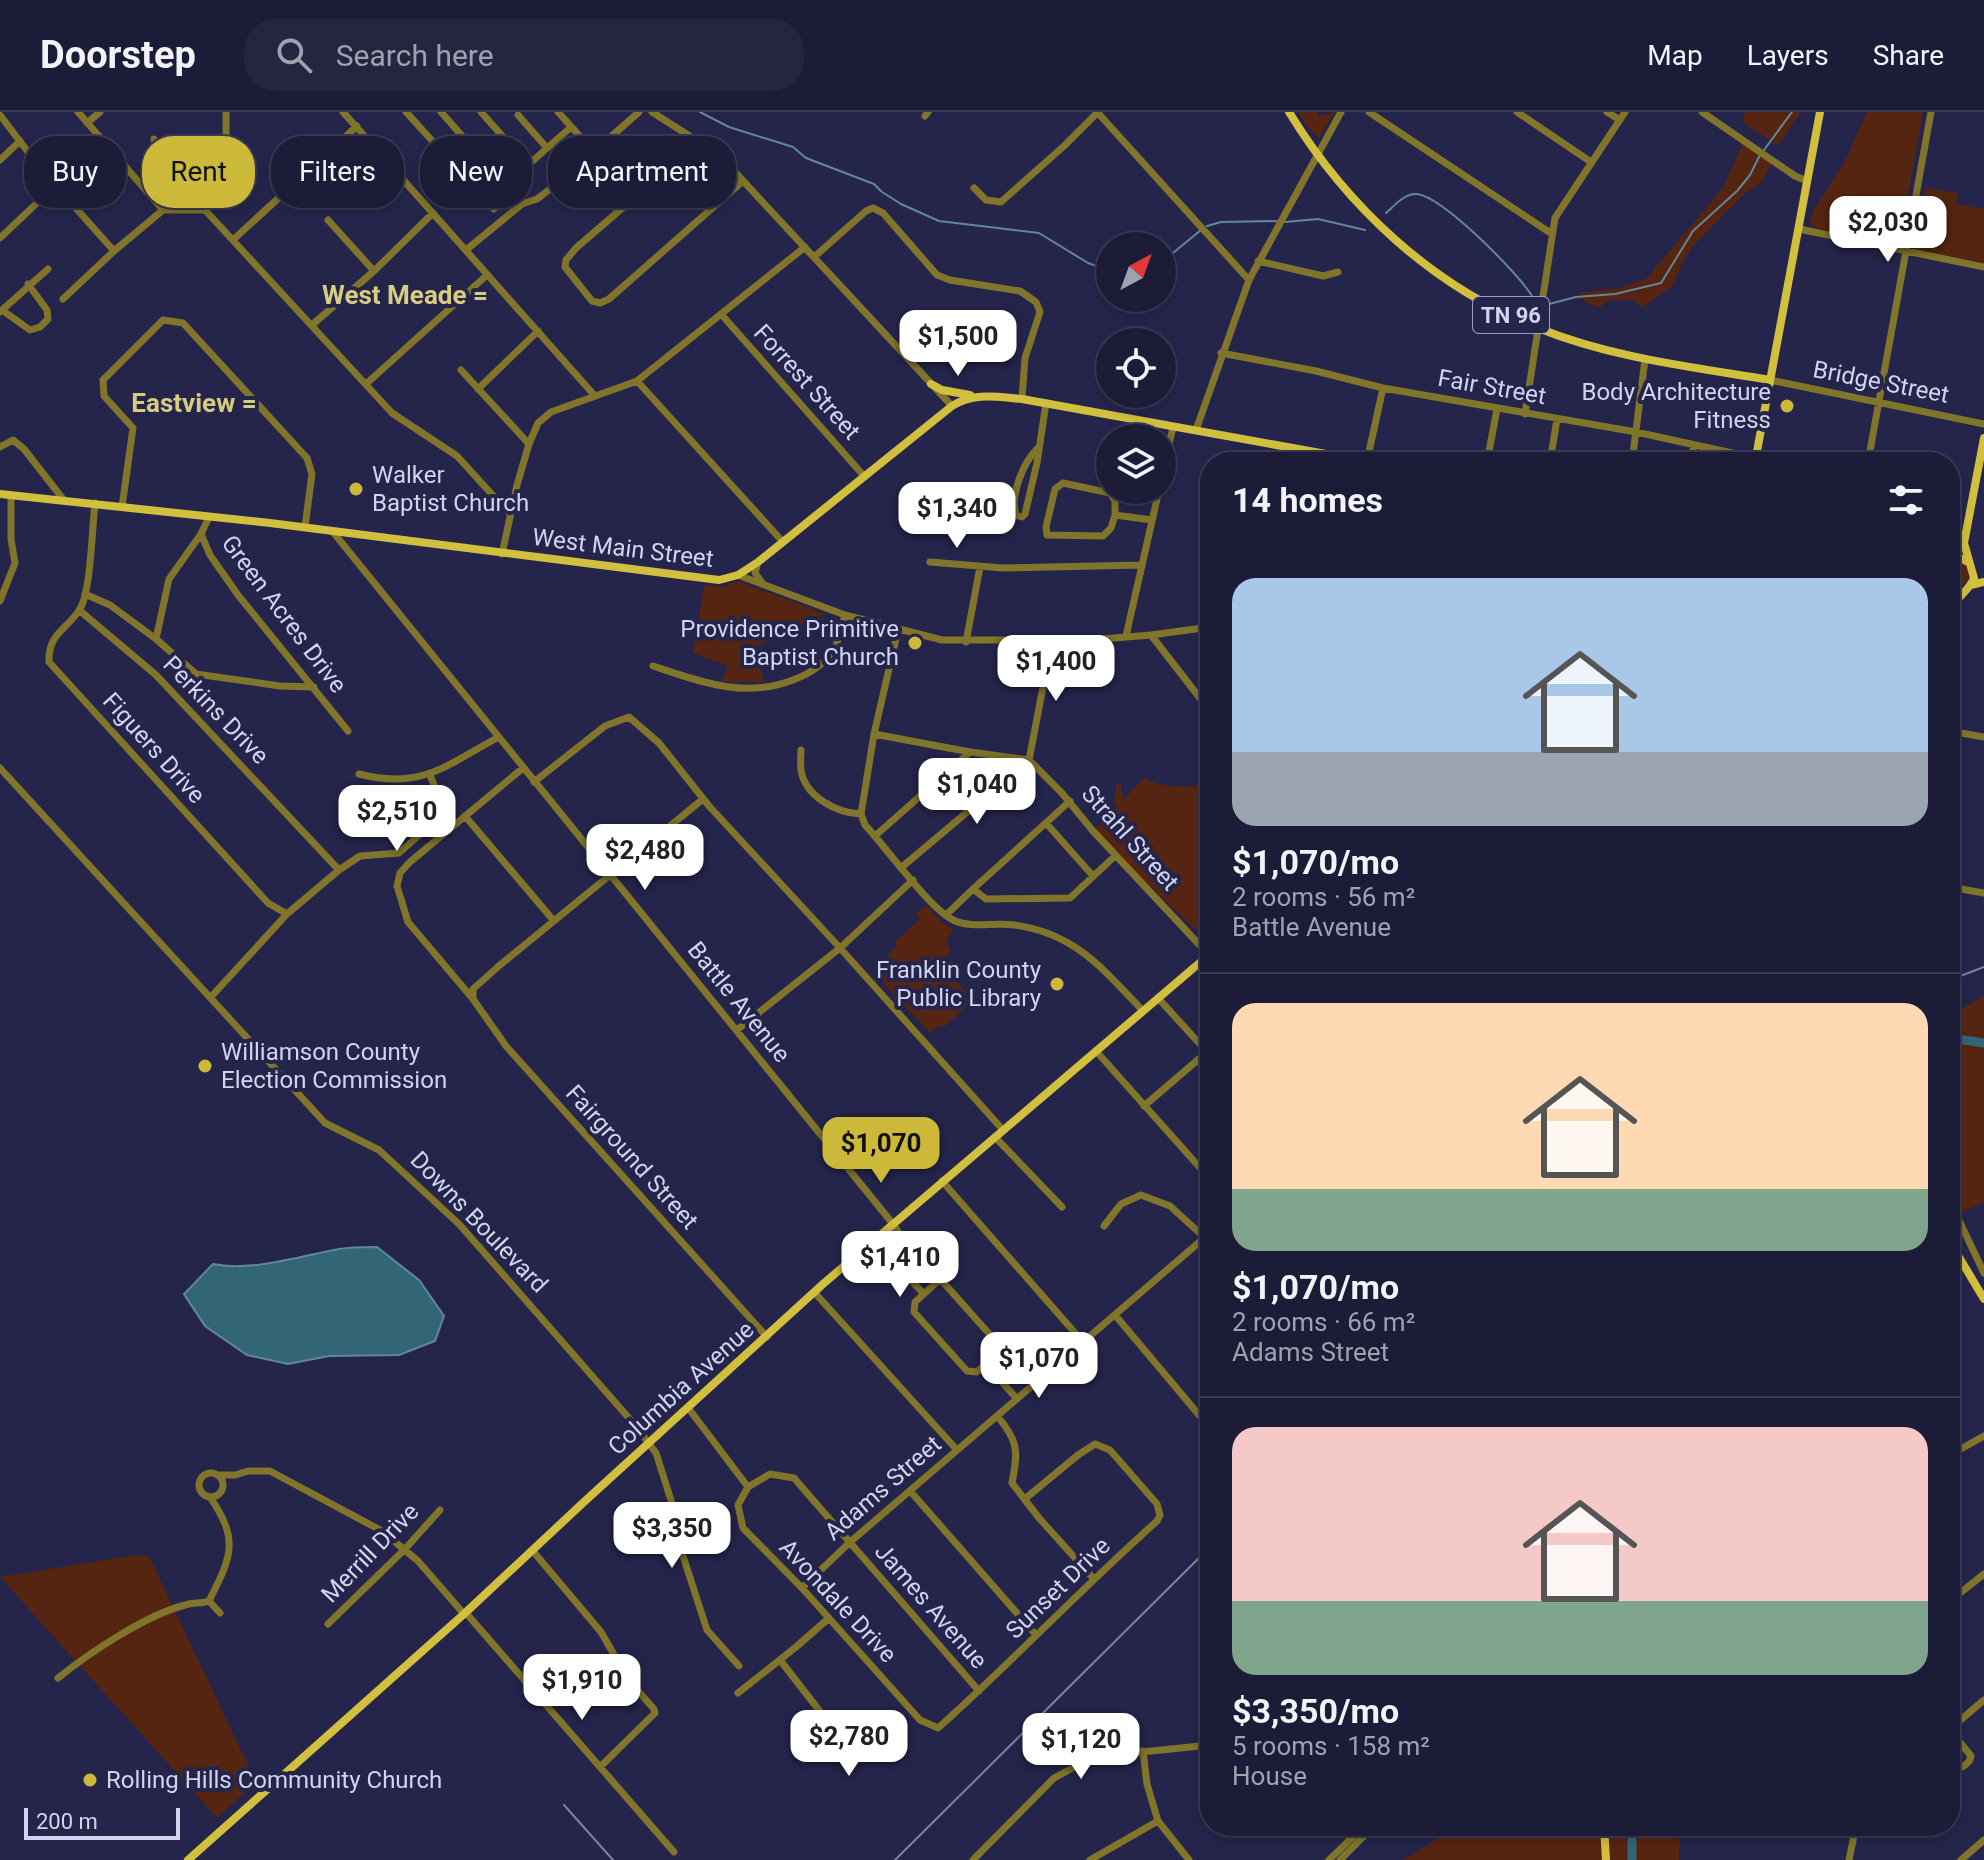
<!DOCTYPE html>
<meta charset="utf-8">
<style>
body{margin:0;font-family:Roboto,sans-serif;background:#252541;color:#f1f3f6;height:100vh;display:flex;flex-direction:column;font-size:30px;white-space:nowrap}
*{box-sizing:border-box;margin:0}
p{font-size:26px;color:#a0a1ae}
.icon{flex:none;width:44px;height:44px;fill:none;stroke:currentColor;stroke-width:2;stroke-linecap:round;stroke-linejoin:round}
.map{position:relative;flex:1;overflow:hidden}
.side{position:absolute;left:1200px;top:340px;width:760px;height:1384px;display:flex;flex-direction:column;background:#1c1c39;border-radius:32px;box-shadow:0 4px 12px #0003,0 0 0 2px #3a3a53}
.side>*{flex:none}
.guide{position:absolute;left:24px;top:24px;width:760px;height:72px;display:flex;gap:16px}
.needle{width:52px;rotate:41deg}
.controls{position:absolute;left:1096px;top:120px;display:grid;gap:16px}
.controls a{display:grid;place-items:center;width:80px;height:80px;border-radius:50%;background:#1c1c39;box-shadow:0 4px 12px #0003,0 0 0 2px #3a3a53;font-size:40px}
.scale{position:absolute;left:24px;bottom:20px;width:156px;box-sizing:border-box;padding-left:8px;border:4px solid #d1d4ed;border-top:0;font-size:22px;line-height:28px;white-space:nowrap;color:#d1d4ed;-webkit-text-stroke:6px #25254c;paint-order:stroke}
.price{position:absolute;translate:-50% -68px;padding:0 18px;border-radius:16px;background:#fff;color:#222;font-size:26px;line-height:52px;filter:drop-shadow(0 2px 4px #0008)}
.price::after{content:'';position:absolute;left:50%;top:48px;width:24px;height:18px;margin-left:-12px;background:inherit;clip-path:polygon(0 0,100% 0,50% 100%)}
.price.active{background:#ccb939;color:#111}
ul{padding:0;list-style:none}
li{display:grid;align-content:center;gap:16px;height:424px;padding:0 32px}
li+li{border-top:2px solid #3a3a53}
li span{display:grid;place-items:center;height:248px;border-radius:24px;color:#555}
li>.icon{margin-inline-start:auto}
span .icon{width:144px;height:144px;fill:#fffc;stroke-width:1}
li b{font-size:34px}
h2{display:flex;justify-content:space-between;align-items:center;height:96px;padding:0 32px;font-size:34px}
.pill{padding:0 28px;border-radius:32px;background:#1c1c39;box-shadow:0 4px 12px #0003,0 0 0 2px #3a3a53;font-size:28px;line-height:72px}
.pill.active{background:#ccb939;color:#111}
header{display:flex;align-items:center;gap:48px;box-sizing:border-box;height:112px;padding:0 40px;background:#1c1c39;border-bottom:2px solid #3a3a53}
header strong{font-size:38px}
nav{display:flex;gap:44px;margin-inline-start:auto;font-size:28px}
.search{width:560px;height:72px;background:#252541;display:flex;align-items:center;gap:20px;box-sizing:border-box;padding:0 28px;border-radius:32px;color:#a0a1ae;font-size:30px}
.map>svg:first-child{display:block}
.green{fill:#562511}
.water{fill:#326676;stroke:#62879a;stroke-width:2}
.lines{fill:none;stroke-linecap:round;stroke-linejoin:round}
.stream{stroke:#62879a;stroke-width:2}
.river{stroke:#326676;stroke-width:9}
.minor{stroke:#80752a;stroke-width:7}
.major{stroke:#d2bf3e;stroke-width:8}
.rail{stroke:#8081a1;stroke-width:2}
.poi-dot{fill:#ccb939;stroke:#25254c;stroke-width:3}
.labels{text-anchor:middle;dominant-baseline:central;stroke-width:8;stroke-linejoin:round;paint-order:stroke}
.shield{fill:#25254c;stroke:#9da0bd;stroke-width:2}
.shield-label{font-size:22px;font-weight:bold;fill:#d1d4ed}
.street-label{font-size:24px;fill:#d1d4ed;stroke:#25254c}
.poi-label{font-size:24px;fill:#d1d4ed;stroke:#25254c;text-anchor:end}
.neighbourhood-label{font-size:26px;font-weight:bold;fill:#d8cc7e;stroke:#25254c}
</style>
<header>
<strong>Doorstep</strong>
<div class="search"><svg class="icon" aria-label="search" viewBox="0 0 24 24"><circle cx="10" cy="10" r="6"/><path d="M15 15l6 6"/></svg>Search here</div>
<nav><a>Map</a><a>Layers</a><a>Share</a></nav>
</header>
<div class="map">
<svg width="1984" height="1748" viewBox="0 0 1984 1748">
<rect width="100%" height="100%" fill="#25254c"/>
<path class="green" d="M1298 0H1318L1319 4 1335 0 1319 26 1309 17Z
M1745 0H1801L1778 33 1743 11Z
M1867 0H1923L1899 134 1814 116 1810 110 1814 98 1845 49Z
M1743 30 1772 50 1762 70 1746 80 1696 131 1686 143 1672 174 1643 195 1631 187 1606 189 1600 196 1585 190 1579 181 1620 176 1646 167 1723 76Z
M1925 76 1958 81 1956 92 1984 97V151L1913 137Z
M1958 448 1966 452 1971 464 1963 474H1950V450Z
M738 469 825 502 754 536 764 570H722L728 554 693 541 704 473 723 475Z
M1144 666C1164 677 1188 676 1210 671V832L1093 719 1117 695 1114 691 1117 672H1121L1123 688Z
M927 793 937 806 953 818 946 829 951 839 944 847 946 850 942 855 973 888 943 916 939 913 930 921 872 859 898 833 895 830 920 807 916 801Z
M1984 884V1090L1953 1104 1950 1096V903Z
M137 1443 149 1444 256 1670 217 1706 0 1465Z
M1449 1714H1680L1679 1748H1403L1430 1732Z"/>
<path class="water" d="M377 1135 419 1168 444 1204 435 1229 399 1243 329 1244 288 1252 247 1243 205 1214 184 1182 213 1152C251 1160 301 1144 339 1137 351 1135 364 1135 377 1135Z"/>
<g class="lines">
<path class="stream" d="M700 0 729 15 793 35 806 46 874 72 882 80 901 92 939 109 1039 121 1088 151 1110 159
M1764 38 1792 0
M1386 101C1395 93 1405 81 1417 82 1443 85 1518 161 1532 184
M1285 110 1318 107 1365 118
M1207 114 1221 110 1279 109
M1162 150 1201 118
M1549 192 1576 185 1615 182 1661 171 1693 119 1737 79 1750 63 1760 43"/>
<path class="river" d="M1950 926 1984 931
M1632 1748V1714"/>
<path class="minor" d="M78 0 163 98
M343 0 595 284
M406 0 494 97
M441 0 522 92
M481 0 528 53 506 73
M558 0 594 40
M652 0 699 30 732 57 952 294
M1097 0 1249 168
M1369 0 1552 122
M1517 0 1591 50
M1607 0 1620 8
M1702 0 1795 64 1807 69
M0 3 41 57 114 139
M518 3 547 36
M925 4 928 0
M87 11 100 0
M154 27C161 56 174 69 204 63L226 41V0
M699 30 576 136 566 148 565 155 592 189 600 191 609 187 743 69
M0 48 20 29
M528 53 571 15
M471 71 490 55
M974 76 986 88 1001 90 1064 34 1097 1
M328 108 374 159
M1799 117 1984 155
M0 126 56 73
M234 127 357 14
M466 138 522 92 537 87 558 71 639 0
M814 145 866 99 873 96 883 101 937 163 950 168 1020 179 1036 190 1040 200 1025 246 1022 287
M1258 149 1323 164 1338 160
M63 187 114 139 163 98H205L392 301 457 344 509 401
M2 198 30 218 40 215 48 207 47 198 28 172
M0 200 48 157
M721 202 864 364
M312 213 374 159 433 101
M1221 241 1316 259 1383 276 1636 320 1755 346
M461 258 529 332
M1770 268 1984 312
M637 269 783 430
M366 272 487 163
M478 277 538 219
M1525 302 1555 106 1625 0
M1196 318 1249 168 1341 0
M0 335 13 328 24 337 63 387
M1037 337C1023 351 1010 383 1016 403L1022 405 1025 402 1037 351 1046 291
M1367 349 1383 276
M1487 350 1497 297
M1550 350 1557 307
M1632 350 1645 247
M1691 350 1694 333
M1868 350 1931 0
M1162 363 1173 315
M95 391C92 416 91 478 80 497 67 518 48 521 49 550L268 791 287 802 339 758 360 744 399 741 435 709 443 695 430 663
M122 395 133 316 104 284 103 268 163 208 183 211 307 346 312 362 305 415
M1115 403V389L1110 381 1063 371 1055 377 1046 415 1047 423 1103 424 1111 416 1115 403 1152 408
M209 405 201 422 210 443 238 483 348 619
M333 420 893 1112 907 1133 905 1162 924 1182
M502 442 517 373 529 332 538 311 551 300 637 269 805 135
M758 450 755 461 763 472
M930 450 1003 456 1140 453
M738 463 845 503 942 528H1089L1151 523 1210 515
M85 482 110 493 156 527 196 562 280 574 314 575
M0 489 15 451 11 427V383
M79 498 156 563 339 758
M898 518 874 622 861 702 865 713C886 735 929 796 953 808 972 817 993 810 1014 813 1075 821 1103 857 1143 899
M1151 523 1210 599
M1126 524 1159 378
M156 527 169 467 201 422
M966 530 980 455
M653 554C701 570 744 587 793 568 812 561 827 551 836 533 840 524 842 513 845 503
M1950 619 1984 625
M874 622 970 640 1029 648 1061 680 1093 719 1209 843
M801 638C801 644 800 651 801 658 805 685 837 701 861 702
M0 656 325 1011 379 1038 459 1112 635 1313 656 1341 677 1407 682 1441 707 1518 739 1554
M523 656 410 750 400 761 397 774 408 810 473 887 506 934 767 1225
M359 662C421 678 445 654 497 626
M534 670 605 614 629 605 659 631 709 694 840 836 1003 1018
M465 704 554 809
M1046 711 1093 764
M875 724 970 640
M902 755 1029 648 1052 528
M1950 775 1984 781
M973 777 1070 689
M946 803 973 777 986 787 1070 786 1115 744
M210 886 287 802
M1158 886 1209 942
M473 887V877L500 853 703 687
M737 918 840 836 913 768
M1096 939 1210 1067
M1144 994 1207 940
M995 1025 1062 1095
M942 1069 1083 1230
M1956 1102 1984 1161
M1104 1114 1121 1092 1141 1083 1170 1094 1204 1125
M938 1169 943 1170 1000 1234V1239L977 1260 967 1259 914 1200 915 1190Z
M815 1181 957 1338
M1115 1203 1210 1316
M986 1252 1017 1287
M689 1297 748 1375
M997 1304C1019 1329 1018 1340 1012 1371L1039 1406 1093 1466
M1950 1343 1984 1324
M199 1373a12 12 0 1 1 24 0a12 12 0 1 1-24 0Z
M218 1363H235L248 1359H270L382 1419 418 1449 464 1502
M911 1380 1036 1523
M532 1438 601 1520 629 1569 654 1597 655 1601 600 1655
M802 1476 849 1431 1210 1121
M209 1489 220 1501
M1950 1489 1984 1462
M466 1501 674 1740
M328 1512 405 1437 440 1398
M780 1548 846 1633 854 1639V1647L847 1650 842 1648 839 1642 843 1635 846 1633
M58 1566C89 1541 146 1503 185 1493 193 1490 201 1492 209 1489 231 1445 240 1429 210 1385
M979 1579 794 1366 770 1362 748 1375 738 1393 743 1416 802 1476 920 1608 938 1616C1013 1549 1082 1476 1157 1409L1160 1403 1157 1392 1110 1338 1095 1332 1078 1343 1026 1386
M738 1581 796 1535 829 1506
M1950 1617 1984 1588
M1950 1618 1971 1644C1970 1651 1962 1657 1955 1656L1950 1650
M1143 1639 1147 1672 1158 1709 1189 1748
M973 1748 1054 1666 1093 1645 1210 1633
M1090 1748 1158 1709
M1329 1748 1364 1714
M1340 1748 1374 1714
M1849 1748 1856 1714
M1961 1748 1984 1728"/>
<path class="major" d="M1289 0C1347 95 1433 175 1538 216 1612 246 1692 255 1770 268
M931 272 942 278 970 283
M1755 350 1820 0
M0 382 270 411 719 468 738 463 758 450 952 294C974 280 997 285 1022 287L1370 350
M1950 447 1960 446 1968 450
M1971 473 1984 470
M1950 501C1954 485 1969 480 1974 466L1964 431 1984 326
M1950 1130 1984 1187
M1604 1714 1606 1748
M188 1748 464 1502 585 1389 823 1172 1210 842"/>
<path class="rail" d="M1950 868 1984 855
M564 1693 613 1748
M895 1748 1210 1435"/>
</g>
<g class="poi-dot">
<circle cx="1787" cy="294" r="8"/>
<circle cx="356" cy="377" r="8"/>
<circle cx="915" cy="531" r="8"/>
<circle cx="1057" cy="872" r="8"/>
<circle cx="205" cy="954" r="8"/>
<circle cx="90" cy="1668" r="8"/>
</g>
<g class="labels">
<rect class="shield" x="1473" y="185" width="76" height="36" rx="6"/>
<g class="shield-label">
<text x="1511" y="203">TN 96</text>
</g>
<g class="street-label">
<text transform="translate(807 270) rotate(48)">Forrest Street</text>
<text transform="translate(1881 270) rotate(11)">Bridge Street</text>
<text transform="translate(1492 275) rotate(10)">Fair Street</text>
<text transform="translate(623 436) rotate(7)">West Main Street</text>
<text transform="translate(284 502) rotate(53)">Green Acres Drive</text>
<text transform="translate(216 598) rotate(46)">Perkins Drive</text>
<text transform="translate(154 636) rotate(48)">Figuers Drive</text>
<text transform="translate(1130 726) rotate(48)">Strahl Street</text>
<text transform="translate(739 890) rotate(51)">Battle Avenue</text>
<text transform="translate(632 1045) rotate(48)">Fairground Street</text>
<text transform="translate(479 1110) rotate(46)">Downs Boulevard</text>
<text transform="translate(681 1276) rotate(-42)">Columbia Avenue</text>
<text transform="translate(883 1376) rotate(-41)">Adams Street</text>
<text transform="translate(370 1441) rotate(-46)">Merrill Drive</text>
<text transform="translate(1058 1476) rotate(-44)">Sunset Drive</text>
<text transform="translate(838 1489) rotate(47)">Avondale Drive</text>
<text transform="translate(931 1494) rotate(49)">James Avenue</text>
</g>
<g class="poi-label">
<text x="1771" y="280">Body Architecture<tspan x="1771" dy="28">Fitness</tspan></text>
<text x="372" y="363" text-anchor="start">Walker<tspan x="372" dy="28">Baptist Church</tspan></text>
<text x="899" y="517">Providence Primitive<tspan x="899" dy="28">Baptist Church</tspan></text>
<text x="1041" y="858">Franklin County<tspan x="1041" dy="28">Public Library</tspan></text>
<text x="221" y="940" text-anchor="start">Williamson County<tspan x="221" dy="28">Election Commission</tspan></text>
<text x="106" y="1668" text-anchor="start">Rolling Hills Community Church</text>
</g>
<g class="neighbourhood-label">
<text x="405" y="183">West Meade =</text>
<text x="194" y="291">Eastview =</text>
</g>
</g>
</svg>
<div class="controls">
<a><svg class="needle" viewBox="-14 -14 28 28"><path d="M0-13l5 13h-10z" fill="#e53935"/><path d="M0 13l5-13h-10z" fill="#a0a1ae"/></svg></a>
<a><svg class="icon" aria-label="locate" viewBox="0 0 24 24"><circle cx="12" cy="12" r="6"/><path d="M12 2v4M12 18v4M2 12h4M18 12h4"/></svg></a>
<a><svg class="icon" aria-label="layers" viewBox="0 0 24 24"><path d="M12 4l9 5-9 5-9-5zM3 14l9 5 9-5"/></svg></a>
</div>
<div class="scale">200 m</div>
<b class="price" style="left:1888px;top:152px">$2,030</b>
<b class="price" style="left:958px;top:266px">$1,500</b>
<b class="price" style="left:957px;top:438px">$1,340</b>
<b class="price" style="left:1056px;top:591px">$1,400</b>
<b class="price" style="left:977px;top:714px">$1,040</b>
<b class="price" style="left:397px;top:741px">$2,510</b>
<b class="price" style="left:645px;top:780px">$2,480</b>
<b class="price active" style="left:881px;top:1073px">$1,070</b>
<b class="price" style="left:900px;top:1187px">$1,410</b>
<b class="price" style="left:1039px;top:1288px">$1,070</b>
<b class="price" style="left:672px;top:1458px">$3,350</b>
<b class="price" style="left:582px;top:1610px">$1,910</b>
<b class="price" style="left:849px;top:1666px">$2,780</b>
<b class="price" style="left:1081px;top:1669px">$1,120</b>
<div class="guide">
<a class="pill">Buy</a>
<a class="pill active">Rent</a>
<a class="pill">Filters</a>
<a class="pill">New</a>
<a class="pill">Apartment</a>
</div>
<section class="side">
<h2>14 homes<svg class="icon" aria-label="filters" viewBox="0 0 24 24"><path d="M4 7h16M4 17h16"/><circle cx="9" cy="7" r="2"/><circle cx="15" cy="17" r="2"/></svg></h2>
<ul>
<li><span style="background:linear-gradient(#a9c7e8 70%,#9aa5b1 0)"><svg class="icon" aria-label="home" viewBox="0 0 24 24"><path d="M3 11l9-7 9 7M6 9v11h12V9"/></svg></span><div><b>$1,070/mo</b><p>2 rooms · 56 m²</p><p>Battle Avenue</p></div></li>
<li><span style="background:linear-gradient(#ffd9b3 75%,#7fa58c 0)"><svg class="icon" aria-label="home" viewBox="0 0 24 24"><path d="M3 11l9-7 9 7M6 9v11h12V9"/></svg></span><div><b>$1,070/mo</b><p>2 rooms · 66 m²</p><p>Adams Street</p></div></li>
<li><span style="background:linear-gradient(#f6c9c9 70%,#7fa58c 0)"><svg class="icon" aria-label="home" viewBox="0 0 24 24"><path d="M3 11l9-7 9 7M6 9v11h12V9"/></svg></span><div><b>$3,350/mo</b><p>5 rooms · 158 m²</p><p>House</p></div></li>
</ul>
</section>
</div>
